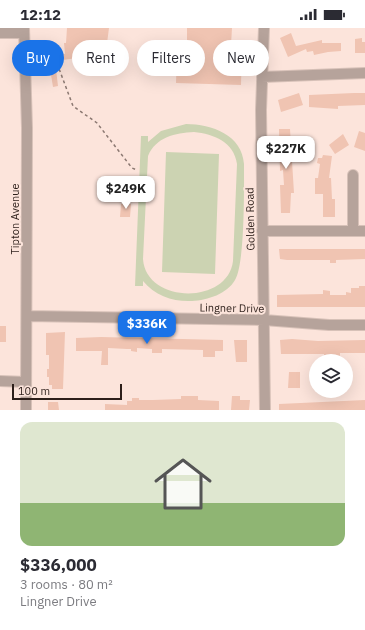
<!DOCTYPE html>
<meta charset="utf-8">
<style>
body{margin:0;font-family:"IBM Plex Sans",sans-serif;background:#f7f7f7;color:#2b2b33;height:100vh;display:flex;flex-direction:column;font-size:15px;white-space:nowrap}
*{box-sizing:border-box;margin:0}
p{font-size:13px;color:#7c7c81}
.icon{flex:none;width:22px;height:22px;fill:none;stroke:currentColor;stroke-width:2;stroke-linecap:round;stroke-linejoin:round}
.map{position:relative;height:382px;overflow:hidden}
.panel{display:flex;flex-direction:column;background:#fff;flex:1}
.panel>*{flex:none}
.banner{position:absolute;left:12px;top:12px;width:341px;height:36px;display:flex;gap:8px}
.tools{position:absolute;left:309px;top:326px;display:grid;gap:8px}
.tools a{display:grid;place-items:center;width:44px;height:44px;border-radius:50%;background:#fff;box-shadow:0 4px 16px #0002;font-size:20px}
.scale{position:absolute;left:12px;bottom:10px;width:110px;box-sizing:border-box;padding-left:4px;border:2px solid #2d1f1a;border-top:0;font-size:11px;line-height:14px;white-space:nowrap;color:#2d1f1a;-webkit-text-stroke:3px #fce4db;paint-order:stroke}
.price{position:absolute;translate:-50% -34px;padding:0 9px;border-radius:8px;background:#fff;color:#222;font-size:13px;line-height:26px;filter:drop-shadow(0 1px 2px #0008)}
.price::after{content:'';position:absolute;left:50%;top:24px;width:12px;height:9px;margin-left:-6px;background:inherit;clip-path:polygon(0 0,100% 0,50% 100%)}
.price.on{background:#1a73e8;color:#fff}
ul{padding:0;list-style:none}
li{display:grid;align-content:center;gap:8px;height:212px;padding:0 20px}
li+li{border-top:1px solid #e1e1e2}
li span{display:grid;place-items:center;height:124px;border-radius:12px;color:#555}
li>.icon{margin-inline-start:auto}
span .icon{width:72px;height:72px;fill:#fffc;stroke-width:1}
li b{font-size:17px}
.pill{padding:0 14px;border-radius:18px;background:#fff;box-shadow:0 4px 16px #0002;font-size:14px;line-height:36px}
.pill.on{background:#1a73e8;color:#fff}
.status{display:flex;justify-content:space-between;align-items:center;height:28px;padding:0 20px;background:#fff;direction:ltr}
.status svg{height:11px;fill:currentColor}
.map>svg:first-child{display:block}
.green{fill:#ccd3b2;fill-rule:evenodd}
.building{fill:#f0c4b2}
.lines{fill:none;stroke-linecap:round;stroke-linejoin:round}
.minor-casing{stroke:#d7c1b8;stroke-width:12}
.path{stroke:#8b7871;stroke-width:1.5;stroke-dasharray:3 3;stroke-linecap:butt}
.minor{stroke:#b6a39b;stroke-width:10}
.labels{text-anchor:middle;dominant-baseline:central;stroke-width:4;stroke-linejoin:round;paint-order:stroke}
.street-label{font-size:11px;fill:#2d1f1a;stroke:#fce4db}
</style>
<div class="status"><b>12:12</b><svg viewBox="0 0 49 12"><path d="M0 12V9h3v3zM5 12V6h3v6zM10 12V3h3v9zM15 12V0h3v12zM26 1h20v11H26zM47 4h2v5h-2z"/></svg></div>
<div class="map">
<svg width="365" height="382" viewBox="0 0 365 382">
<rect width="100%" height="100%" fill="#fce4db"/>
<path class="green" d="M186 96C212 96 242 107 244 136 244 160 245 236 235 252 227 266 208 272 192 273 174 274 155 268 143 253V258H135L141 108H148V114L161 103ZM194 104C214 106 234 114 237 136L233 233C228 277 146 276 143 231L148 128C156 109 175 105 194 104Z
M166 124 219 126 215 246 162 244Z"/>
<path class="building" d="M67 0H109L106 23H99V27L55 33 58 58 53 59 48 28 65 26 64 15H66Z
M187 0H232L231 17H242L241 57 176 55 177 25H187Z
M291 5 296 18 322 12V15H341V23L328 24 314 27 313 23 307 24 306 21 288 29 280 10Z
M362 10V14H365V25H355V11Z
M299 65 303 77 281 84 278 72Z
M354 65H365V77L338 78V81L309 79V67Z
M279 101H290L294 165H291L290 185H281L280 157H284L283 142 280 143Z
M359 103 365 105V123L354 119Z
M343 106 349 117 335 126 329 117Z
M323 127 332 128 329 150H331L332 171H335V189H323V166H315V150H318L320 136 317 135 318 130H322Z
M121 176H131L130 189H120Z
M279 221H365V231L336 232V235H330V232H287L280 231Z
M359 258H365V279H277V267L323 266V262L330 263V267H346V264L351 265V260H359Z
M0 298H6V314H0Z
M65 304 63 361H52V357H49V349H47V341H49V327H46V305Z
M101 309 223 312V323H215V329H203V322L162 321V325H152V321L137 320V324L131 323V321H127L108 320V337H101L102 323H76V310Z
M292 311 318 313 365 312V325H340V333H332V327H324V326H281L280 312Z
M234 312H247V334H236Z
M289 344H300V360H288Z
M181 368H198V372L219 373V382H105V376L127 377V373H132V370H139V372H153L181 371Z
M232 368H240V372H250L249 382H231Z
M365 372V382H279V376Z
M48 374H58L59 382H48Z"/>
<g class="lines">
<defs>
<path id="minor" d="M24 0 27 100 26 382
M264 0 261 82 265 382
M0 5H24
M262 49 365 45
M353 147V203
M262 203H365
M27 288 264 292 329 297H365
M0 353 26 354"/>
</defs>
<use href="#minor" class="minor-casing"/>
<path class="path" d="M55 30 73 78 97 95 132 140 137 142"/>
<use href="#minor" class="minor"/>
</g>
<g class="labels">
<g class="street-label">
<text transform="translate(15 191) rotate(-90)">Tipton Avenue</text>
<text transform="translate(250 191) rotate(-91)">Golden Road</text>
<text transform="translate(232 280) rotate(1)">Lingner Drive</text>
</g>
</g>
</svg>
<div class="tools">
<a><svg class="icon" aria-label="layers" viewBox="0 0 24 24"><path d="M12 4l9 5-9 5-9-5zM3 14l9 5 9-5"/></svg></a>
</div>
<div class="scale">100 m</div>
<b class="price" style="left:286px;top:142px">$227K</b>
<b class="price" style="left:126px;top:182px">$249K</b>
<b class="price on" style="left:147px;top:317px">$336K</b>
<div class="banner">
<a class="pill on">Buy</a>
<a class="pill">Rent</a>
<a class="pill">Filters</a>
<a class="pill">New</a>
</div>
</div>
<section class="panel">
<ul>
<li><span style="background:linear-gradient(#dfe7d0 65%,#8fb573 0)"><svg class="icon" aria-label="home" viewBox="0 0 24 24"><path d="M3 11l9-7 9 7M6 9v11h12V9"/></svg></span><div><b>$336,000</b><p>3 rooms · 80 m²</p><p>Lingner Drive</p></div></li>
</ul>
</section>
